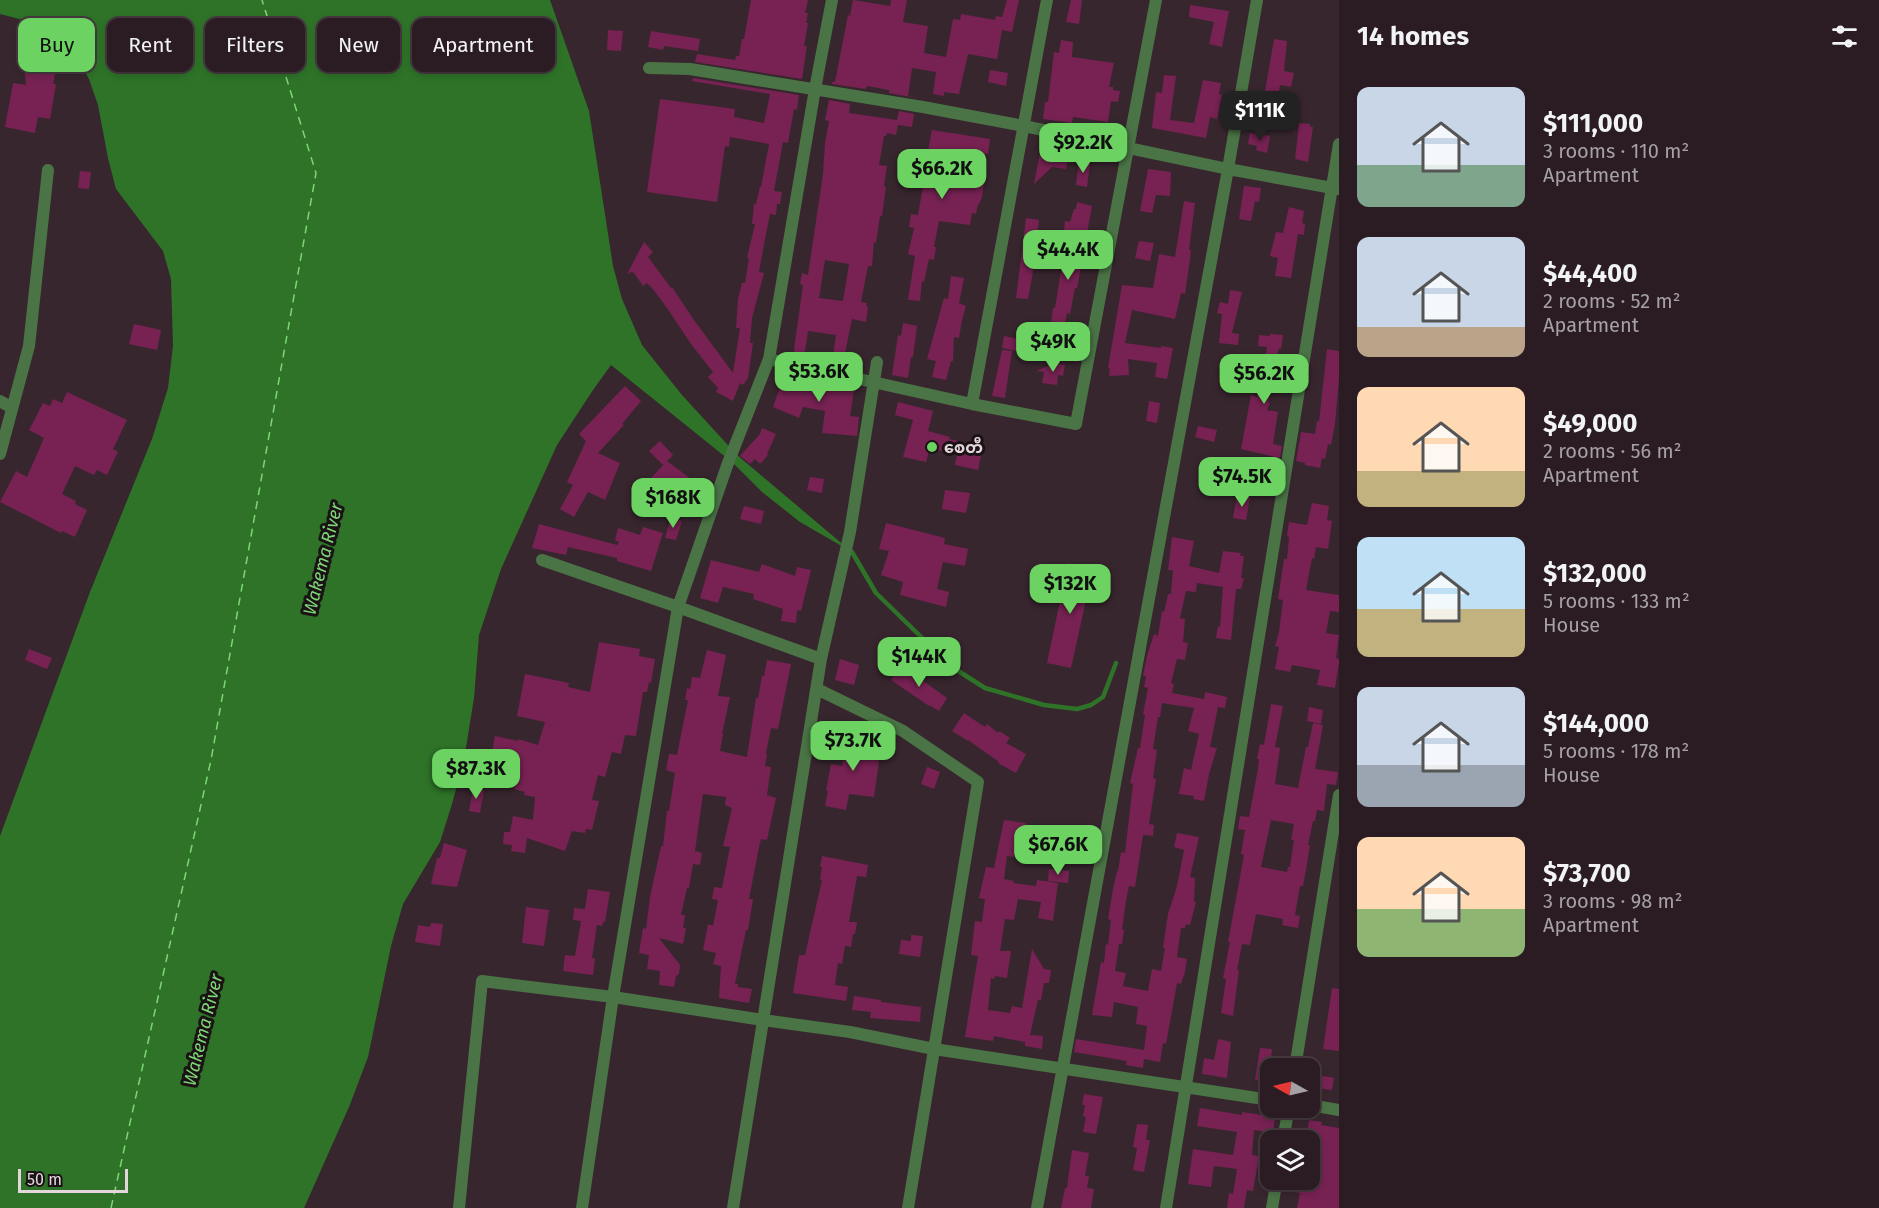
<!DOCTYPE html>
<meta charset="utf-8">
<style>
body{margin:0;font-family:"Fira Sans","Noto Sans Myanmar",sans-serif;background:#32252a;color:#f1f3f6;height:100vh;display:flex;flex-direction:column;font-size:22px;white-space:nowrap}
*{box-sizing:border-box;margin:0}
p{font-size:20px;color:#a5a1a5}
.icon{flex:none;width:33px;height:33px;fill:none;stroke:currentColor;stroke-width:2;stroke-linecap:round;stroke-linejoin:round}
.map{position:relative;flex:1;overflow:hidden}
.details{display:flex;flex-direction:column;background:#2a1c22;width:540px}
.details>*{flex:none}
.hud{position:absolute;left:18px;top:18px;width:570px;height:54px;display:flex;gap:12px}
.needle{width:39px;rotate:278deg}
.tools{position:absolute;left:1260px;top:1058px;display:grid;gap:12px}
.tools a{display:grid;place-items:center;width:60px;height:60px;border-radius:12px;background:#2a1c22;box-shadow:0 3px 9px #0003,0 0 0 2px #463a40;font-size:30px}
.scale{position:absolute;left:18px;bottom:15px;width:110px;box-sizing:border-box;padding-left:6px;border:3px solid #e3d7dc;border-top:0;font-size:16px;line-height:21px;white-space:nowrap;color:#e3d7dc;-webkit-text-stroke:4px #1a1215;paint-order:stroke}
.price{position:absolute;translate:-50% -51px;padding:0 14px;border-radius:12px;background:#6cd362;color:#111;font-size:20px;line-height:39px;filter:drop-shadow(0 2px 3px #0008)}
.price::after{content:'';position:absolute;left:50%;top:36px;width:18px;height:14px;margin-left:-9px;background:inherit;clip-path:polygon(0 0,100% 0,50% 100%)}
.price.on{background:#222;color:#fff}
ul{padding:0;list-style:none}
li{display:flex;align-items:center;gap:18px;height:150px;padding:0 18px}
li span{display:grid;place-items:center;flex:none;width:168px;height:120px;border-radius:12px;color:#555}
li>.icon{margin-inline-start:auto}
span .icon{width:72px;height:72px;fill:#fffc;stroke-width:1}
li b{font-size:26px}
h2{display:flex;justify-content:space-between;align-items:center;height:72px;padding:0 18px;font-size:26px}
.pill{padding:0 21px;border-radius:12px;background:#2a1c22;box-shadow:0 3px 9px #0003,0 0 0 2px #463a40;font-size:21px;line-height:54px}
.pill.on{background:#6cd362;color:#111}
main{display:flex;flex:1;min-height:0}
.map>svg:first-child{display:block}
.water{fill:#2e7328}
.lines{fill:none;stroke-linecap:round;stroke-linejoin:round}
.stream{stroke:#2e7328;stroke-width:4.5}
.ferry{stroke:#7ed775;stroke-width:1.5;stroke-dasharray:8 6;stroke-linecap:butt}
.building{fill:#772253;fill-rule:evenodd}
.street{stroke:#4a7446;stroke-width:12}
.poi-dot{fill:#6cd362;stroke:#1a1215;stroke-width:2}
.labels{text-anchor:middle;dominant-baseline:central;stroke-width:6;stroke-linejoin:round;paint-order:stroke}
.poi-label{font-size:16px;font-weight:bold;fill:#e3d7dc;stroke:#1a1215;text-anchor:start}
.water-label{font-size:18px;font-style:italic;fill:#7ed775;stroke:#1a1215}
</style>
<main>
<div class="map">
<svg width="1339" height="1208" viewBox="0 0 1339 1208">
<rect width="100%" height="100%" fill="#38262e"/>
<path class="water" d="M0 0H550L589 111 613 266 622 299 642 345 682 395 737 455 852 552 800 522 762 492 733 463 611 365 593 390 557 445 501 569 479 635 474 698 464 760 452 804 440 842 403 904 391 946 368 1057 349 1107 304 1208H0V836L90 592 152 439 168 388 173 346 171 279 163 251 116 189 108 158 98 105 89 79 67 40 50 27 0 14Z"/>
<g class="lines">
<path class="stream" d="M849 549 852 552 876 593 952 667 985 688 1044 705 1077 709 1091 705 1103 697 1116 663"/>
<path class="ferry" d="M111 1208 211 760 316 173 262 0"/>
</g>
<path class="building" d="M751 0H808L805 13H808L806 23H808L804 46H807L802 79 695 62 697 54 735 60 736 56H739L742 39H744Z
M853 0 890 6 891 0H907L903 22 928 26 924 53 946 57 953 19 960 20 961 14 995 20 996 16 1002 17 1007 0H1019L1012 32 1002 30 997 59 968 54 959 94 944 92V96L933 94 936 72 912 68 908 96 916 98 889 93V90L867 86 866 89 832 84V82H835L848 15 850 16Z
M1071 0H1082L1079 24 1066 22Z
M1190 5 1229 11 1222 47 1209 44 1214 22 1189 17Z
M608 30 623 31 621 51 607 50Z
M651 31 700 39 698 51 664 46 663 50 648 47Z
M1274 39 1287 41 1284 71 1294 73 1291 87 1280 85 1277 105 1263 103Z
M1061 40 1073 42 1072 57 1114 63 1109 87H1113V90L1120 91 1118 102 1111 101 1108 122 1073 117 1072 123 1043 119 1045 102H1048L1054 52 1059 53Z
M36 53 45 54 51 62 57 63 53 84H56L50 119 38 117 35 133 5 127 13 83 26 85 24 63 28 56Z
M990 70 1008 73 1006 86 988 82Z
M1164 75 1176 76 1170 120 1194 123 1203 80 1221 83 1219 94 1222 95 1217 119 1210 117 1206 138 1152 128 1156 92 1162 93Z
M693 78 799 95 797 110 794 109 788 143 783 142 774 191 782 192 780 204H777L776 215 770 214 765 239 759 272 764 273 752 318 750 343H753L748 378 743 385 740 383 733 401 716 392 718 388 708 377 713 372 691 344 667 308 652 288 647 283 643 286 634 273 631 272 627 274 644 242 653 252 648 257 671 288 672 287 694 320 733 373 740 328H736L738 299 742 283H745L749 258H747L755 224H752L754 204H756L760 187H761L769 144 730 137 729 147 725 146 717 202 647 192 660 99 735 109 734 117 764 123 770 94 692 81Z
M829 100 850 104 849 113 897 120 899 111 914 114 912 127 898 125 896 135 887 133 886 136H884L879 165 887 166 884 186 886 187 882 216H880L876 243 874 242 872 266H868L861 302 867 303 866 306 868 307 866 322 852 319 844 358 833 356 836 335 808 331 804 358 792 356 795 349H794L803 285 800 284 802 273 808 275 823 174 825 143 829 121 825 120ZM825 260 849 264 843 301 819 298Z
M1299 123 1310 124V126L1313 127 1308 162 1295 159Z
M932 130 990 139 988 154 951 149 947 176 984 183 982 197 979 204H978L976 214 972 213 970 225 939 221 934 247H936L934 260 929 259 924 282 922 281 920 301 908 300 915 256 908 254 914 228 909 227 911 214 918 215 926 169 920 168 922 155 927 156Z
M1250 133 1270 136 1267 153 1256 150 1257 146 1248 144Z
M1041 147 1069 153 1066 169 1052 167 1034 184Z
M1079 161 1090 164 1087 187 1076 185Z
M1148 169 1171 172 1170 196 1156 195 1152 213 1140 211Z
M80 171 91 172 89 189 78 188Z
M1244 186 1261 188 1259 202 1255 201 1251 221 1239 219Z
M1184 201 1195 203 1189 250H1191L1190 259 1185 294 1181 293 1175 319 1132 310 1125 343 1161 348V346L1173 348 1167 379 1155 377 1157 363 1128 359 1129 375 1109 376 1110 369 1108 368 1122 285 1153 288 1159 254 1175 257Z
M1077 202 1092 206 1077 288H1075L1070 314 1067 313 1062 340 1066 341 1062 359 1041 356 1046 329 1050 330 1053 308H1055L1061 271H1066L1071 241 1063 240 1065 221 1070 222 1074 209H1076Z
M1289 207 1304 211 1302 223 1305 224 1304 235 1298 234 1291 278 1275 276 1278 258 1270 256 1276 232 1283 233Z
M1026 218 1039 220 1034 266 1028 299 1016 298Z
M1139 241 1154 243 1150 261 1135 258Z
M951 276 964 278 959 303 966 306 962 320 959 338 954 337 953 361H951L946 380 932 377 936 361 927 359 944 298 948 299Z
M1230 290 1242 292 1232 333 1239 334 1238 345 1219 343 1222 314 1217 313 1220 302 1228 304Z
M903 323 917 326 913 357H911L908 378 892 375 898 335 901 336Z
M134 324 161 330 157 350 129 344Z
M1270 334 1283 335 1281 349 1279 348 1271 387 1268 402 1270 403 1267 410 1278 412 1273 444 1282 446 1280 458 1241 449 1251 395 1257 397 1267 347 1258 346 1259 335 1270 336Z
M1004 336 1023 340 1021 352 1002 348Z
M1327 349 1339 351V379L1335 424 1331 445 1328 444 1325 459 1322 458 1320 468 1305 465V463L1296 461 1301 432 1315 434 1317 421 1319 422Z
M1002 350 1012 351 1005 398 992 396Z
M1060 361V364L1065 365 1063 376 1058 375 1057 385 1042 383 1044 372 1036 371Z
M786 371 802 375 801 378 814 382 841 386V389L854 390 850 416 859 417 857 436 822 433 825 411 803 407 799 418 773 407Z
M625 386 641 401 622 424 624 425 598 453 620 463 605 500 588 492 574 517 560 509 573 485 567 482 586 441 579 434Z
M67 392 127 420 113 449 118 452 107 475 97 470 94 475 75 466 62 494 76 501 75 504 87 510 75 537 62 531 61 533 0 502 16 471 27 477 44 438 29 430 43 403 50 406 53 399 62 403Z
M1149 401 1160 403 1157 423 1146 421Z
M898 402 933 411 928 431 950 437 949 439 983 446 978 470 955 465 957 455 930 448 926 462 903 457 913 420 895 415Z
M1198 426 1217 430 1214 442 1195 437Z
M762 428 776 434 767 454 768 455 760 464 755 459 750 464 740 456 760 434Z
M660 441 673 455 667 461 695 482 689 491 674 483 666 494 648 481 667 461 663 465 649 451Z
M810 477 824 479 822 493 807 490Z
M945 490 970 493 966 513 942 509Z
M1237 495 1250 497 1246 520 1233 518Z
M1312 503 1329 506 1327 520 1332 521 1328 549 1316 547 1314 559 1312 558 1306 590 1339 595V612L1330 611 1326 633 1339 635 1336 658 1339 659V663L1335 688 1317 685 1320 670 1292 665 1290 672 1275 669 1279 647 1275 646 1279 632 1283 600 1278 599 1284 559H1287L1289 537 1287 536 1289 522 1307 525Z
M744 506 764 511 761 524 740 519Z
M671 516 682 521 676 540 665 538Z
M886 523 945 538 944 544 968 549 965 566 943 562 937 589 949 592 946 607 900 595 903 582 881 575 889 551 879 549Z
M539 524 617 545 619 542 615 540 618 528 640 535 643 527 663 533 651 571 617 561V558L568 547 566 555 532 548Z
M1172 537 1194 541 1189 566 1219 573 1223 551 1241 553 1240 556H1244L1241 578H1244L1241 589H1236L1231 640 1216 638 1218 626 1220 627 1223 587 1197 583 1196 592 1186 591 1180 618 1185 619 1183 642 1188 643 1185 660 1177 659 1171 683 1174 684 1172 693 1204 699 1205 692 1227 697 1225 708 1218 707 1210 747 1217 748 1209 774 1204 801 1193 799 1194 796 1179 794 1184 768 1191 770 1199 734 1188 731 1194 708 1162 703 1160 717H1158L1153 749 1157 750 1153 778 1156 779 1149 824 1154 825 1153 836 1143 835 1135 887 1129 886 1126 901 1122 929 1124 930 1122 944H1119L1115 971 1126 973 1123 986 1148 991 1152 969 1161 971 1165 948H1163L1168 914 1177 886 1184 850 1174 847 1177 833 1199 837 1190 877 1195 878 1194 901 1196 902 1190 925 1186 924 1185 928H1181L1177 957 1187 959 1185 972 1181 984 1177 983 1166 1044 1163 1043 1160 1062 1144 1059 1143 1068 1126 1065 1127 1061 1074 1052 1076 1039 1144 1050 1147 1026 1136 1024 1138 1007 1114 1002 1112 1017 1092 1015 1101 962 1104 963 1106 944 1108 945 1111 920 1108 919 1113 889 1117 871H1118L1121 852 1125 853 1133 784 1130 783 1138 748H1140L1145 715 1143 714 1148 688 1144 687 1146 676H1143L1147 656 1154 634 1158 636 1162 611 1164 612 1168 594H1171L1173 570H1168Z
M711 560 759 572 762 564 795 576 797 567 811 570 801 611 797 610 796 623 781 621 783 609 753 599 754 594 723 587 718 603 700 598Z
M1068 563 1093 569 1071 668 1047 663Z
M599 642 640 649 639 656 655 659 651 683 649 682 647 692H643L636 736 625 735 621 754 612 752 605 777 598 775 592 800 599 801 592 830 586 829 585 833 572 831 565 851 527 838 525 853 511 851 512 845 503 844 504 832H510L513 816 533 820 535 797 524 795 525 792 514 789 518 774 489 769 495 736 518 741V739L538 745 545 722 517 716 525 674 569 683 568 687 590 692Z
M29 649 52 658 47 669 25 660Z
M707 650 726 655 718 696 730 697 722 734H723L720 751 747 757 756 698H758L762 676H764L767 660 791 664 778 729 771 728 766 753 767 754 765 766 771 767 767 795 776 798 767 840 761 839 759 847 749 899H753L748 930H746L735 984H738V987L752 989 749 1003 719 998 721 966 713 964 716 953 703 950 708 924 713 926 718 900 712 899 714 887 722 888 730 847 723 846 732 808 725 805 726 797 703 794 695 851 702 853 700 865 693 864 689 888H687L681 915H685L683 928H686L683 944 659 938 680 965 679 974 676 976 674 987 659 985 660 971 647 969 649 955 639 953 643 928 646 929 650 897 661 846H663L667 811H669L675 773 666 770 669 754 677 755 688 700H685L687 688 690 689 692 677 700 678Z
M840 659 859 665 854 685 835 680Z
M901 665 947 698 939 711 929 705V706L891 680Z
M1271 704 1283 706 1275 747 1280 748 1275 784 1298 788 1306 747H1308L1313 723 1323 725 1315 769 1338 772 1336 785 1327 784 1324 811 1317 810 1315 821H1313L1308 845H1310L1306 870 1303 886H1300L1295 915 1300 916 1298 928 1282 925 1283 919 1256 914 1250 945 1242 944 1237 970H1239L1233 1016 1221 1013 1226 979 1223 978 1230 942H1228L1244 855 1241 854 1245 830 1238 829 1240 816 1249 817 1258 769 1259 759H1257L1260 744 1264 745ZM1271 820 1294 824 1291 840H1294L1290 867H1288L1287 872 1261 867Z
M1309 707 1323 710 1321 724 1307 721Z
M964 713 985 727 987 724 998 733 999 731 1010 738 1006 743 1026 754 1016 773 998 763 999 762 968 740V741L952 731Z
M850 730 875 735 871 757 879 761 874 797 849 794 846 810 825 806 828 791H826L831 764 842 766Z
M927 767 940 772 934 789 921 784Z
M473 788 484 790 480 813 469 811Z
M1004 820 1026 823 1024 835 1019 834 1014 857 1007 856 1004 879 1014 881 1013 883 1036 886 1037 880 1058 883 1053 921 1038 918 1041 902 1018 899 1014 920 1005 919 1000 951H1011L1007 978 995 976 994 979 991 978 988 1010 1010 1013 1012 1006 1022 1008 1032 949 1044 969 1051 970 1049 983H1044L1041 1000H1038L1030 1035 1043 1036 1042 1049 1025 1046V1042L994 1036 993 1041 965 1037 978 956 971 955 975 921 982 922 985 899 979 898 986 867 994 868Z
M444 843 467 850 457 887 431 884 437 858H440Z
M822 856 868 865 866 877 857 876 849 922H857L855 934H853L851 947 845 946 842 964 838 963 835 985 848 987 846 1001 793 993 799 955H805L822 880 820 879 822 867H820Z
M1049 869 1069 871 1068 883 1048 881Z
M588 889 610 892 605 922H603L602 926 597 925 592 958H595L593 975 563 971 565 955 575 956 581 921 573 920 574 908 585 909Z
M526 907 549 910 544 946 522 943Z
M431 923 443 924 440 946 415 942 418 925 430 927Z
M911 935 923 936 920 957 899 954 901 940 911 941Z
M1332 988 1339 989V1051L1323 1049Z
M854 996 881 1000V1002L921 1007 920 1022 870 1018 871 1012 852 1010Z
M1218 1039 1231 1042 1227 1078 1202 1074 1204 1058 1214 1060Z
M1260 1048 1272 1049 1269 1081 1255 1080Z
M1318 1075 1334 1078 1332 1090 1316 1088Z
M1084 1094 1103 1097 1096 1134 1083 1132 1086 1117 1083 1116 1085 1105H1082Z
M1200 1108 1242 1115V1112L1275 1117 1273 1133 1254 1130 1252 1155 1259 1156 1253 1191 1247 1190 1244 1208H1227L1229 1193 1233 1194 1237 1169 1214 1166 1211 1187 1188 1184 1193 1149 1233 1155 1237 1132 1197 1126Z
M1309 1120 1322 1122 1321 1125 1339 1128V1208H1297L1300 1193 1295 1192 1297 1179H1310V1137L1307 1136Z
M1137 1124 1148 1125 1146 1140H1150L1144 1172 1133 1170 1137 1148 1133 1147Z
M1072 1150 1089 1153 1085 1176H1089L1087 1188 1094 1189 1091 1208H1061L1065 1188H1067Z"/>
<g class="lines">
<path class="street" d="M649 68 690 69 923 107 1024 126 1228 169 1338 189
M769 359 972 404 1076 424 1156 0
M0 401 12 408
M972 404 1047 0
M0 454 29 346 48 170
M542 560 678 607 821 659
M817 689 903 731 978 782 908 1208
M1295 1068 1339 795
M1310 1105 1339 1110
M1283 1140 1289 1107
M459 1208 482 981 613 997 763 1020 850 1032 934 1049 1270 1100
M582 1208 613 997 678 607 728 463 769 359 815 89 832 0
M733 1208 821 659 850 532 877 362
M1037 1208 1228 169 1257 0
M1166 1208 1339 144
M1272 1208 1277 1179"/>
</g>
<circle class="poi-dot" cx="932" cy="447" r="6"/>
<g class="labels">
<g class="poi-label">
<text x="944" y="447">စေတီ</text>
</g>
<g class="water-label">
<text transform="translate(323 559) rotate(-76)">Wakema River</text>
<text transform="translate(203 1030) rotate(-76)">Wakema River</text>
</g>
</g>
</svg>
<div class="tools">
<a><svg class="needle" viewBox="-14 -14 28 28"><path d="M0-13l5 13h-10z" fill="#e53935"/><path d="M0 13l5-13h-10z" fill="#a5a1a5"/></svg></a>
<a><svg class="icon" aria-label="layers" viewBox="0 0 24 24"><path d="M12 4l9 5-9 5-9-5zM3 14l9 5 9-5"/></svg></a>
</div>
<div class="scale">50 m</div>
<b class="price on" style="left:1260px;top:142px">$111K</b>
<b class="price" style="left:1083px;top:174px">$92.2K</b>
<b class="price" style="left:942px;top:200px">$66.2K</b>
<b class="price" style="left:1068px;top:281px">$44.4K</b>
<b class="price" style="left:1053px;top:373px">$49K</b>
<b class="price" style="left:819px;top:403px">$53.6K</b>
<b class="price" style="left:1264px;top:405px">$56.2K</b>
<b class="price" style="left:1242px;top:508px">$74.5K</b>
<b class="price" style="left:673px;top:529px">$168K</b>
<b class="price" style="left:1070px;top:615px">$132K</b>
<b class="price" style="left:919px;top:688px">$144K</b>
<b class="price" style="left:853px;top:772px">$73.7K</b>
<b class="price" style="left:476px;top:800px">$87.3K</b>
<b class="price" style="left:1058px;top:876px">$67.6K</b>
<div class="hud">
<a class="pill on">Buy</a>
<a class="pill">Rent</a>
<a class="pill">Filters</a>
<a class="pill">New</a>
<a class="pill">Apartment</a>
</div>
</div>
<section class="details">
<h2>14 homes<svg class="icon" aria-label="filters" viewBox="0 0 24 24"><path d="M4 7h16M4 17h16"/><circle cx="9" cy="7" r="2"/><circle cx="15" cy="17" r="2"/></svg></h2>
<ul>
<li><span style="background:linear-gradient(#c9d6e8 65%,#7fa58c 0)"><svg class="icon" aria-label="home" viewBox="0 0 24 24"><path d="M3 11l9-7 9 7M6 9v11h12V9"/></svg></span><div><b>$111,000</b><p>3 rooms · 110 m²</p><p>Apartment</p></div></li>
<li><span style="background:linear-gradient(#c9d6e8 75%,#b9a48a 0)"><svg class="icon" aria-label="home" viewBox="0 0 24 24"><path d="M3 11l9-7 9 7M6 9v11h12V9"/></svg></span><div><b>$44,400</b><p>2 rooms · 52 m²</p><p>Apartment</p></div></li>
<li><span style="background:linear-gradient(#ffd9b3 70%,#c2b280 0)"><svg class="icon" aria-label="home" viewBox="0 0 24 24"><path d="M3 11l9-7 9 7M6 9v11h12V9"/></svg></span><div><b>$49,000</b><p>2 rooms · 56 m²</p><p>Apartment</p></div></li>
<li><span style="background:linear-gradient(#bfe0f5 60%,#c2b280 0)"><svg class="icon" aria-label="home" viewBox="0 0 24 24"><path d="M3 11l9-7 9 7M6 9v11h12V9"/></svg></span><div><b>$132,000</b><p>5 rooms · 133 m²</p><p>House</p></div></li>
<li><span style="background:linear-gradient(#c9d6e8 65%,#9aa5b1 0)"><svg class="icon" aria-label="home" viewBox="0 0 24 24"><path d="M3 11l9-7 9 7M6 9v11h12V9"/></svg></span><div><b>$144,000</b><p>5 rooms · 178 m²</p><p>House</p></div></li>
<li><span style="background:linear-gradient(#ffd9b3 60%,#8fb573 0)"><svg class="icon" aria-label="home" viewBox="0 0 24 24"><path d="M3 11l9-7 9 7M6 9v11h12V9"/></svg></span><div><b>$73,700</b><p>3 rooms · 98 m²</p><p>Apartment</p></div></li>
</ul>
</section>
</main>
